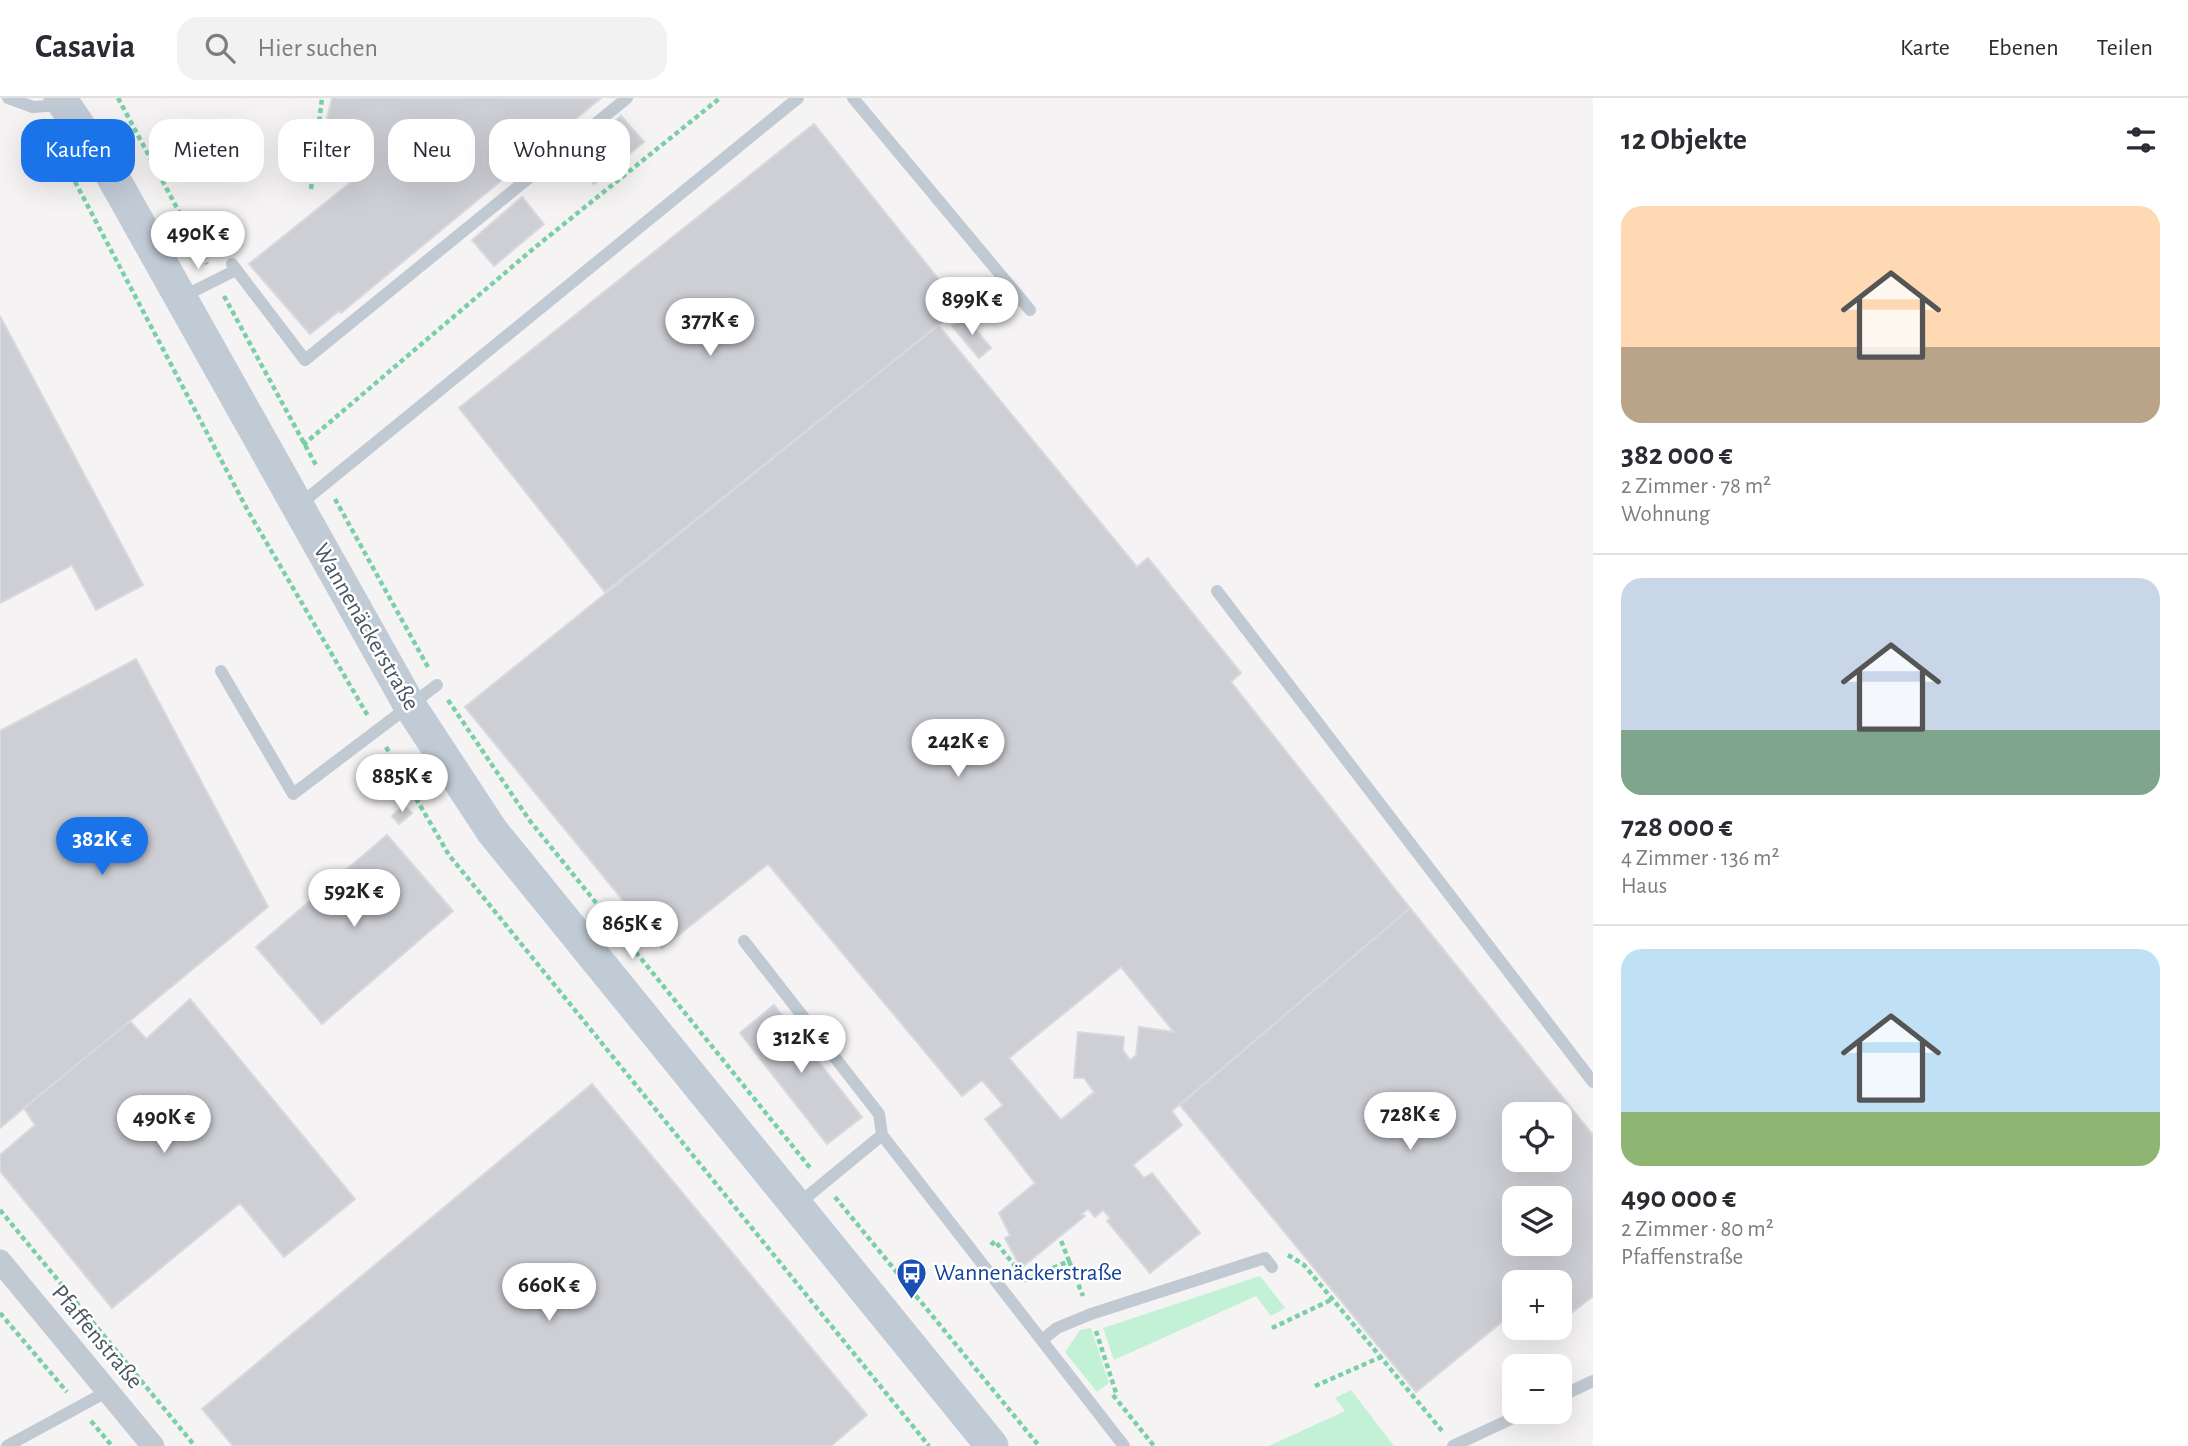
<!DOCTYPE html>
<html lang="de">
<meta charset="utf-8">
<style>
body{margin:0;font-family:"Alegreya Sans",sans-serif;background:#f2f2f3;color:#2b2b33;height:100vh;display:flex;flex-direction:column;font-size:26px;white-space:nowrap}
*{box-sizing:border-box;margin:0}
p{font-size:23px;color:#7c7c81}
.icon{flex:none;width:38px;height:38px;fill:none;stroke:currentColor;stroke-width:2;stroke-linecap:round;stroke-linejoin:round}
.map{position:relative;flex:1;overflow:hidden}
.side{display:flex;flex-direction:column;background:#fff;width:595px}
.side>*{flex:none}
.guide{position:absolute;left:21px;top:21px;width:665px;height:63px;display:flex;gap:14px}
.buttons{position:absolute;left:1502px;top:1004px;display:grid;gap:14px}
.buttons a{display:grid;place-items:center;width:70px;height:70px;border-radius:14px;background:#fff;box-shadow:0 7px 28px #0002;font-size:35px}
.price{position:absolute;translate:-50% -60px;padding:0 16px;border-radius:24px;background:#fff;color:#222;font-size:23px;line-height:46px;filter:drop-shadow(0 2px 4px #0008)}
.price::after{content:'';position:absolute;left:50%;top:42px;width:21px;height:16px;margin-left:-10px;background:inherit;clip-path:polygon(0 0,100% 0,50% 100%)}
.price.current{background:#1a73e8;color:#fff}
ul{padding:0;list-style:none}
li{display:grid;align-content:center;gap:14px;height:371px;padding:0 28px}
li+li{border-top:2px solid #e1e1e2}
li span{display:grid;place-items:center;height:217px;border-radius:21px;color:#555}
li>.icon{margin-inline-start:auto}
span .icon{width:126px;height:126px;fill:#fffc;stroke-width:1}
li b{font-size:30px}
h2{display:flex;justify-content:space-between;align-items:center;height:84px;padding:0 28px;font-size:30px}
.pill{padding:0 24px;border-radius:21px;background:#fff;box-shadow:0 7px 28px #0002;font-size:24px;line-height:63px}
.pill.current{background:#1a73e8;color:#fff}
header{display:flex;align-items:center;gap:42px;box-sizing:border-box;height:98px;padding:0 35px;background:#fff;border-bottom:2px solid #e1e1e2}
header strong{font-size:33px}
nav{display:flex;gap:38px;margin-inline-start:auto;font-size:24px}
.search{width:490px;height:63px;background:#f2f2f3;display:flex;align-items:center;gap:18px;box-sizing:border-box;padding:0 24px;border-radius:21px;color:#7c7c81;font-size:26px}
main{display:flex;flex:1;min-height:0}
.map>svg:first-child{display:block}
.green{fill:#c3f1d5}
.building{fill:#cdcfd5;stroke:#d7d9de;stroke-width:2;fill-rule:evenodd}
.lines{fill:none;stroke-linecap:round;stroke-linejoin:round}
.path{stroke:#7ad0a6;stroke-width:4.5;stroke-dasharray:5 3.5;stroke-linecap:butt}
.lane{stroke:#c1cad2;stroke-width:12}
.street{stroke:#c1cad2;stroke-width:23}
.secondary{stroke:#c1cbd6;stroke-width:33}
.labels{text-anchor:middle;dominant-baseline:central;stroke-width:5;stroke-linejoin:round;paint-order:stroke}
.street-label{font-size:24px;fill:#4a5661;stroke:#fff}
.transit-label{font-size:24px;fill:#164399;stroke:#fff;text-anchor:start}
</style>
<header>
<strong>Casavia</strong>
<div class="search"><svg class="icon" aria-label="search" viewBox="0 0 24 24"><circle cx="10" cy="10" r="6"/><path d="M15 15l6 6"/></svg>Hier suchen</div>
<nav><a>Karte</a><a>Ebenen</a><a>Teilen</a></nav>
</header>
<main>
<div class="map">
<svg width="1593" height="1348" viewBox="0 0 1593 1348">
<rect width="100%" height="100%" fill="#f5f3f3"/>
<path class="green" d="M1260 1178 1285 1210 1271 1218 1256 1198 1114 1262 1103 1230Z
M1091 1230 1109 1285 1097 1294 1065 1254 1080 1232Z
M1351 1292 1394 1348H1269L1345 1313 1335 1300Z"/>
<path class="building" d="M332 0H601L341 215 339 213 310 236 249 166 371 68 353 45 322 41Z
M621 18 644 44 594 86 571 60Z
M814 26 961 209 605 494 459 310Z
M522 99 544 126 494 168 472 142Z
M0 218 143 487 96 512 72 467 0 505Z
M964 218 991 250 979 260 952 228Z
M938 227 1137 469 1148 460 1241 575 1231 584 1410 810 1172 1013 1182 1027 1133 1067 1144 1080 1152 1075 1200 1135 1150 1175 1107 1123 1110 1120 1103 1112 1095 1119 1088 1111 1081 1116 1085 1118 1021 1170 1005 1140 1010 1137 999 1115 1035 1085 985 1021 1003 1007 982 982 962 998 768 766 662 850 465 609ZM1121 869 1174 934 1139 929 1136 957 1130 962 1123 952 1124 939 1078 934 1074 980H1084L1094 994 1061 1022 1009 960Z
M136 561 268 809 0 1030V633Z
M404 707 412 715 399 726 392 718Z
M387 737 453 813 322 926 256 849Z
M1410 810 1593 1037V1198L1559 1225V1185H1514V1214L1416 1294 1180 1007ZM1514 1017H1559V1062H1514ZM1514 1101H1559V1146H1514Z
M190 901 355 1101 284 1159 240 1105 112 1210 0 1073V1057L35 1027 24 1010 130 923 146 941Z
M774 907 862 1019 827 1046 740 935Z
M592 986 867 1317 831 1348H233L202 1311Z"/>
<g class="lines">
<path class="path" d="M118 0 207 166
M71 76 248 413 368 618
M311 91 322 0
M224 198 317 369
M303 347 533 151 720 0
M335 401 429 571
M448 602 530 723 811 1071
M386 649 449 757 929 1348
M835 1099 1039 1348
M0 1112 195 1348
M991 1147 995 1143 1026 1182 1069 1163 1060 1140
M1288 1157 1304 1167 1443 1334
M1069 1163 1083 1198
M0 1215 67 1294
M1272 1230 1333 1201
M1096 1233 1117 1298
M1315 1288 1381 1259
M1113 1297 1154 1348
M91 1323 112 1348"/>
<path class="lane" d="M8 0 33 9 62 7
M853 0 1030 212
M232 166 305 262 627 0
M182 199 236 172
M298 408 798 0
M1217 493 1593 984
M221 573 293 696 437 587
M744 843 879 1016 882 1037 1124 1348
M797 1107 882 1037
M1042 1242 1057 1230 1091 1216 1265 1160 1272 1169
M1559 1299 1593 1283
M7 1348 108 1293
M1453 1348 1526 1314"/>
<path class="street" d="M0 1163 153 1348"/>
<path class="secondary" d="M60 0 110 74 410 608 492 733 992 1348"/>
</g>
<defs>
<symbol id="bus-pin" viewBox="-11 -11 22 30"><path d="M0 17L-7.5 6A9.5 9.5 0 1 1 7.5 6Z" fill="#1a4fb4" stroke="#fff"/><path d="M-5-6H5V4H4V6H2V4H-2V6H-4V4H-5ZM-3.5-4V0h7V-4ZM-3.5 1.2v1.5H-2V1.2ZM2 1.2v1.5H3.5V1.2Z" fill="#fff"/></symbol>
</defs>
<g fill-rule="evenodd">
<use href="#bus-pin" x="894" y="1158" width="35" height="47"/>
</g>
<g class="labels">
<g class="street-label">
<text transform="translate(366 529) rotate(60)">Wannenäckerstraße</text>
<text transform="translate(97 1239) rotate(50)">Pfaffenstraße</text>
</g>
<g class="transit-label">
<text x="934" y="1175">Wannenäckerstraße</text>
</g>
</g>
</svg>
<div class="buttons">
<a><svg class="icon" aria-label="locate" viewBox="0 0 24 24"><circle cx="12" cy="12" r="6"/><path d="M12 2v4M12 18v4M2 12h4M18 12h4"/></svg></a>
<a><svg class="icon" aria-label="layers" viewBox="0 0 24 24"><path d="M12 4l9 5-9 5-9-5zM3 14l9 5 9-5"/></svg></a>
<a>+</a>
<a>−</a>
</div>
<b class="price" style="left:198px;top:173px">490K €</b>
<b class="price" style="left:972px;top:239px">899K €</b>
<b class="price" style="left:710px;top:260px">377K €</b>
<b class="price" style="left:958px;top:681px">242K €</b>
<b class="price" style="left:402px;top:716px">885K €</b>
<b class="price current" style="left:102px;top:779px">382K €</b>
<b class="price" style="left:354px;top:831px">592K €</b>
<b class="price" style="left:632px;top:863px">865K €</b>
<b class="price" style="left:801px;top:977px">312K €</b>
<b class="price" style="left:1410px;top:1054px">728K €</b>
<b class="price" style="left:164px;top:1057px">490K €</b>
<b class="price" style="left:549px;top:1225px">660K €</b>
<div class="guide">
<a class="pill current">Kaufen</a>
<a class="pill">Mieten</a>
<a class="pill">Filter</a>
<a class="pill">Neu</a>
<a class="pill">Wohnung</a>
</div>
</div>
<section class="side">
<h2>12 Objekte<svg class="icon" aria-label="filters" viewBox="0 0 24 24"><path d="M4 7h16M4 17h16"/><circle cx="9" cy="7" r="2"/><circle cx="15" cy="17" r="2"/></svg></h2>
<ul>
<li><span style="background:linear-gradient(#ffd9b3 65%,#b9a48a 0)"><svg class="icon" aria-label="home" viewBox="0 0 24 24"><path d="M3 11l9-7 9 7M6 9v11h12V9"/></svg></span><div><b>382 000 €</b><p>2 Zimmer · 78 m²</p><p>Wohnung</p></div></li>
<li><span style="background:linear-gradient(#c9d6e8 70%,#7fa58c 0)"><svg class="icon" aria-label="home" viewBox="0 0 24 24"><path d="M3 11l9-7 9 7M6 9v11h12V9"/></svg></span><div><b>728 000 €</b><p>4 Zimmer · 136 m²</p><p>Haus</p></div></li>
<li><span style="background:linear-gradient(#bfe0f5 75%,#8fb573 0)"><svg class="icon" aria-label="home" viewBox="0 0 24 24"><path d="M3 11l9-7 9 7M6 9v11h12V9"/></svg></span><div><b>490 000 €</b><p>2 Zimmer · 80 m²</p><p>Pfaffenstraße</p></div></li>
</ul>
</section>
</main>
